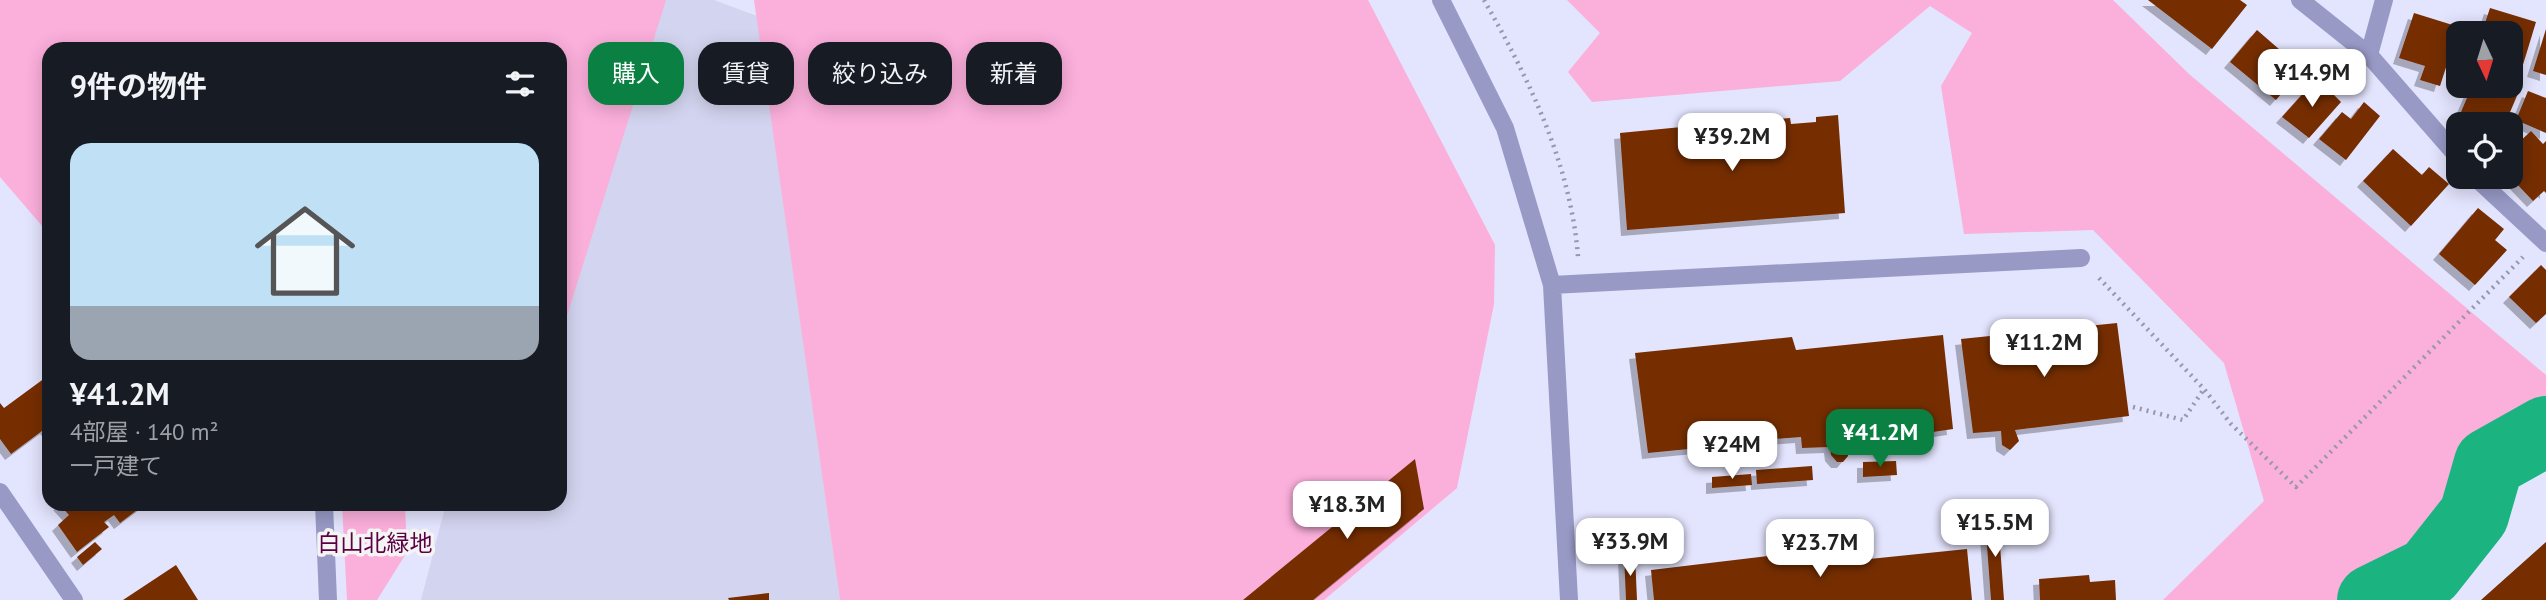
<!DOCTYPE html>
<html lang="ja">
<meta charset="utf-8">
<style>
body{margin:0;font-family:"PT Sans","Noto Sans JP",sans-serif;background:#20242c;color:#f1f3f6;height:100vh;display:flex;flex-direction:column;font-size:26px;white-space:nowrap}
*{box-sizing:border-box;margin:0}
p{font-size:23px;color:#9ea1a6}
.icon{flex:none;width:38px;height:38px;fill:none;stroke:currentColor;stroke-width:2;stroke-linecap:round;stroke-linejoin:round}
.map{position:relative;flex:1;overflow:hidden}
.details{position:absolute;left:42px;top:42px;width:525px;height:469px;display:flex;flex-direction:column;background:#171b24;border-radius:21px;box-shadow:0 4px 18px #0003}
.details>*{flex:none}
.top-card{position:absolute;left:588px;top:42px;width:665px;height:63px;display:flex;gap:14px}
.needle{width:46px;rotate:176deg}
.controls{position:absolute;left:2446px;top:21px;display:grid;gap:14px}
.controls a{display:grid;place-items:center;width:77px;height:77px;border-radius:14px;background:#171b24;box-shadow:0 4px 18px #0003;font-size:35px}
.price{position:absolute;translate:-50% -60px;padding:0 16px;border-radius:14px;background:#fff;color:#222;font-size:23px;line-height:46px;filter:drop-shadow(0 2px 4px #0008)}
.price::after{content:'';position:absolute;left:50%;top:42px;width:21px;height:16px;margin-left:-10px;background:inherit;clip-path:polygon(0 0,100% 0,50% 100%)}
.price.selected{background:#0b8043;color:#fff}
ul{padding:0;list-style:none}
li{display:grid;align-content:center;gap:14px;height:371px;padding:0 28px}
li+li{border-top:2px solid #363941}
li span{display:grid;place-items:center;height:217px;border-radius:21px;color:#555}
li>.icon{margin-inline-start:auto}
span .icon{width:126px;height:126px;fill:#fffc;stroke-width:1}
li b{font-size:30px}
h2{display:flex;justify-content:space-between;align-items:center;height:84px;padding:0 28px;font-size:30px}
.tag{padding:0 24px;border-radius:21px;background:#171b24;box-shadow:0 4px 18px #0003;font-size:24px;line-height:63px}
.tag.selected{background:#0b8043;color:#fff}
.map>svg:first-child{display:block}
.built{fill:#d3d4ef}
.green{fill:#fbafdb}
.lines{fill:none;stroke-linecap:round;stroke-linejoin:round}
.river{stroke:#1bb481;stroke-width:70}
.building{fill:#762d04;filter:url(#shadow)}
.path{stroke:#9697af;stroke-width:4.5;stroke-dasharray:2 5;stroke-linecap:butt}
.minor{stroke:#9899c5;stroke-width:18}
.labels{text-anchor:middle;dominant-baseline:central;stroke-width:7;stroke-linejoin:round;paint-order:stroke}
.park-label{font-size:23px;fill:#5b0042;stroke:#f4f4f4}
</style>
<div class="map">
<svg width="2546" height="600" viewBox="0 0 2546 600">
<defs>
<filter id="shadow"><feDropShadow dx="-6" dy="6" stdDeviation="0" flood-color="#0004"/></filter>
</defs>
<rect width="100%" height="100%" fill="#e3e4fd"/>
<path class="built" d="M631 0H714L757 16 840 600H421L446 504H560V132Z"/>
<path class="green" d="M0 0H666L560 338V49H49V234L0 177Z
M754 0H1368L1495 245 1494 304 1457 488 1324 600H840Z
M1567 0H2113L2189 74 2546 375V422L2506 455 2429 550 2359 600H2163L2264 501 2224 363 2093 230 1964 234 1941 86 1972 33 1930 6 1840 81 1592 102 1568 72 1600 33Z
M342 504H405L407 552 377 600H347Z"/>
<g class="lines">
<path class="river" d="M2372 600 2429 572 2474 515 2489 463 2546 431"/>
</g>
<path class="building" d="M2148 0H2240L2247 5 2212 49Z
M2490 8 2536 22 2522 68 2511 65V33H2476L2479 24 2484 26Z
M2414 13 2459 27 2440 86 2420 80 2425 66 2399 58Z
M2546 29V75L2533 71Z
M2257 30 2302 69 2276 100 2230 62Z
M2317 78 2341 102 2309 138 2282 117Z
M2511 79 2522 84 2505 124H2489L2461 112 2472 86H2511Z
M2528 91 2546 98V133L2516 120Z
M2364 102 2380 116 2346 160 2319 139 2342 112 2351 119Z
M1838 115 1845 213 1627 230 1620 133 1723 123 1724 129 1746 127V122L1790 118 1791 124 1816 122V117Z
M2531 131 2543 144 2546 141V193L2544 191 2533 201 2514 181 2523 173 2511 161V150Z
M2393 149 2422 175 2429 167 2449 184 2411 226 2363 181Z
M2478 208 2504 229 2495 240 2507 250 2475 285 2439 254Z
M2541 265 2546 270V314L2536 323 2509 297Z
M2117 323 2129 416 2015 430 2019 441 2010 450 2002 445 2001 431 1973 433 1961 339Z
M1943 335 1953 429 1847 445 1848 456 1843 462H1837L1831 455 1830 447 1802 448 1801 437 1774 439 1777 450 1769 459 1757 448 1760 442 1648 453 1635 353 1792 337 1796 350Z
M49 375V431L46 428 11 454 0 439V403L4 408Z
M1415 459 1424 509 1313 600H1243Z
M1896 461 1897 475 1863 477V462Z
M1812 466 1813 480 1757 484 1756 470Z
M1751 474 1752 485 1712 488V477Z
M59 504H145L120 523 114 515 104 522 109 527 77 552 58 525 69 515Z
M1998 518 2004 600H1991L1985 519Z
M95 542 102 549 83 565 77 557Z
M2546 542V600H2481Z
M1967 549 1972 600H1654L1651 570 1809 551 1811 565Z
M1624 555H1635L1637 600H1626Z
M176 565 198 600H123Z
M2089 575 2090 582 2115 580 2116 600H2040L2039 579Z
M769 593V600H729L728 598Z"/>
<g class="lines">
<path class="path" d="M1484 0C1529 79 1571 165 1578 257
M2099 278 2204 389 2231 424 2296 487 2523 257
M2133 407 2183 420 2204 389"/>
<path class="minor" d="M1441 0 1505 128 1552 285 1569 600
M2300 0 2369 55 2459 158
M2369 55 2384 0
M2475 177 2546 243
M1552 285 2081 258
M0 492 74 600
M324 504 328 600"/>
</g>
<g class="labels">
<g class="park-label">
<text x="375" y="542">白山北緑地</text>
</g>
</g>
</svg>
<div class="controls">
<a><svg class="needle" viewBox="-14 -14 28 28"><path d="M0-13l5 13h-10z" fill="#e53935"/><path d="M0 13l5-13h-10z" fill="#9ea1a6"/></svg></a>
<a><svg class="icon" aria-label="locate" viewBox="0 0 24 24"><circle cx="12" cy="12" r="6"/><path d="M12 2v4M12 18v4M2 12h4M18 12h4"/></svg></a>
</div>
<b class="price" style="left:2312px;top:109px">¥14.9M</b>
<b class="price" style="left:1732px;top:173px">¥39.2M</b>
<b class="price" style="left:2044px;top:379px">¥11.2M</b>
<b class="price selected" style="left:1880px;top:469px">¥41.2M</b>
<b class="price" style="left:1732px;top:481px">¥24M</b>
<b class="price" style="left:1347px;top:541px">¥18.3M</b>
<b class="price" style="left:1995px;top:559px">¥15.5M</b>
<b class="price" style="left:1630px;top:578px">¥33.9M</b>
<b class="price" style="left:1820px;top:579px">¥23.7M</b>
<div class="top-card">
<a class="tag selected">購入</a>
<a class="tag">賃貸</a>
<a class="tag">絞り込み</a>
<a class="tag">新着</a>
</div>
<section class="details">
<h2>9件の物件<svg class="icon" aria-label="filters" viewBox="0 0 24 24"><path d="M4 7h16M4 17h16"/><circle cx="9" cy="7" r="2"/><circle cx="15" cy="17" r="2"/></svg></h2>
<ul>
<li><span style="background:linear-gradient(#bfe0f5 75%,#9aa5b1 0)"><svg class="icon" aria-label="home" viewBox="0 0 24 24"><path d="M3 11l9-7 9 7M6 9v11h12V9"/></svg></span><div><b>¥41.2M</b><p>4部屋 · 140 m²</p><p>一戸建て</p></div></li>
</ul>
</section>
</div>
